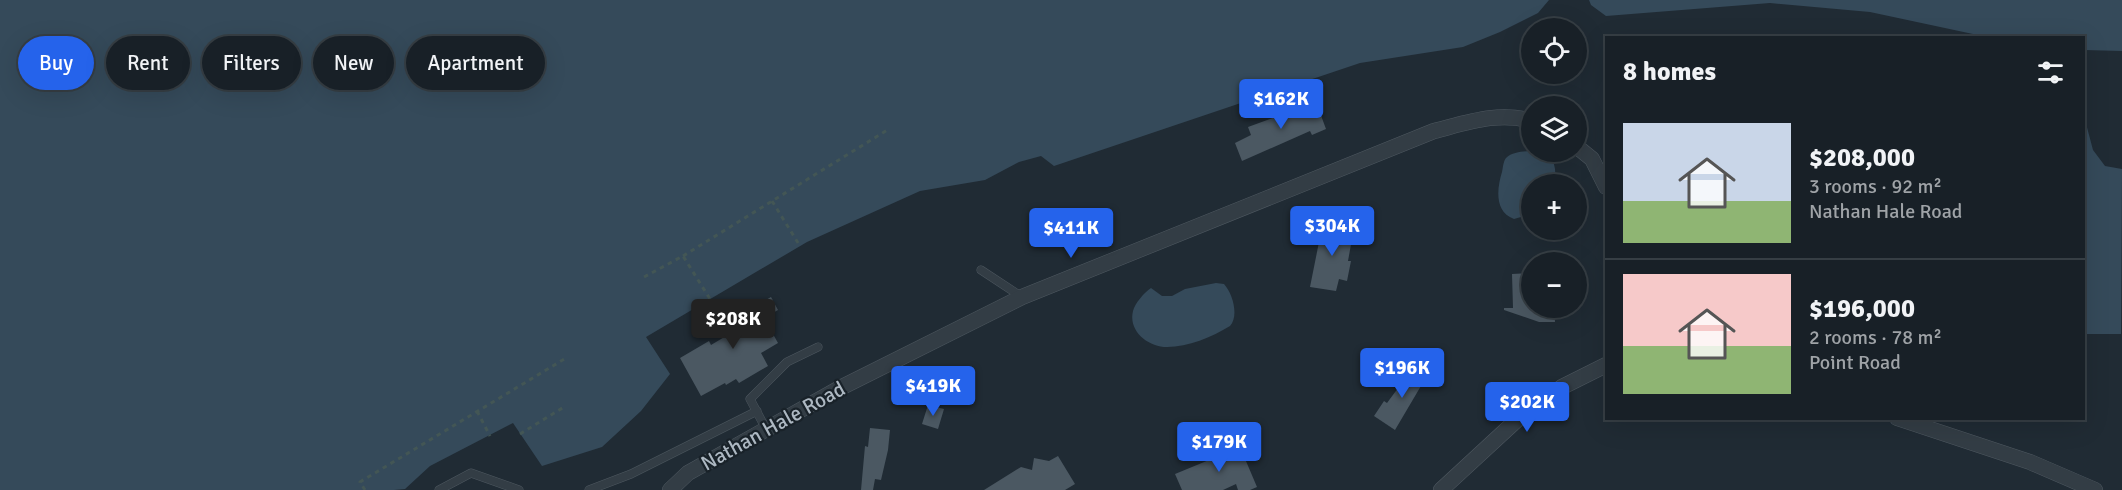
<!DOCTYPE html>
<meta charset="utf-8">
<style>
body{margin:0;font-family:Signika,sans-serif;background:#21282f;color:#f1f3f6;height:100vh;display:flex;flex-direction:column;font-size:22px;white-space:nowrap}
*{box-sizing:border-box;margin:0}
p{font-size:20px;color:#9fa3a7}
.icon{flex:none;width:33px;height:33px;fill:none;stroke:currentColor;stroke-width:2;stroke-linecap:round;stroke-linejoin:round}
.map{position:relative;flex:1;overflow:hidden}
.side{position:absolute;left:1605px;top:36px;width:480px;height:384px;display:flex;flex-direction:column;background:#182027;border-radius:0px;box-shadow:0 6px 24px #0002,0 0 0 2px #363e44}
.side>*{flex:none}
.top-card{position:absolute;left:18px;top:36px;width:570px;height:54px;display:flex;gap:12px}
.fabs{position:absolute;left:1521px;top:18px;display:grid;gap:12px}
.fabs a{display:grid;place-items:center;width:66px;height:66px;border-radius:50%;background:#182027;box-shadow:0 6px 24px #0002,0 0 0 2px #363e44;font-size:30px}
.price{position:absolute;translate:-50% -51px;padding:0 14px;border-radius:6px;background:#2563eb;color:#fff;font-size:20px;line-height:39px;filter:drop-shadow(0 2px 3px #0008)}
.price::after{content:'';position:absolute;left:50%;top:36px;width:18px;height:14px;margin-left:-9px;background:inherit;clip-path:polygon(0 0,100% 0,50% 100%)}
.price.current{background:#222;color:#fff}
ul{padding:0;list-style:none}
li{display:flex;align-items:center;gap:18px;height:150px;padding:0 18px}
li+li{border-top:2px solid #363e44}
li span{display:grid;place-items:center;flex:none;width:168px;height:120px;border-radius:0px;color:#555}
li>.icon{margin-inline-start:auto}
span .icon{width:72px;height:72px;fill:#fffc;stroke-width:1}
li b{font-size:26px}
h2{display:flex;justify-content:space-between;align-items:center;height:72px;padding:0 18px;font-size:26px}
.chip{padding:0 21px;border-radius:27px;background:#182027;box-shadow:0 6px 24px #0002,0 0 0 2px #363e44;font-size:21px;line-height:54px}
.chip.current{background:#2563eb;color:#fff}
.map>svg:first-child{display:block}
.water{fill:#354a5a}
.building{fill:#4b5862}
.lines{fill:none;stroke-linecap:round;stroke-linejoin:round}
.lane-casing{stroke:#4e5860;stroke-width:9}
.street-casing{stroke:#4e5860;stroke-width:16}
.path{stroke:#435655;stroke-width:3;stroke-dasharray:4.5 4.5;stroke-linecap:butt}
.lane{stroke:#333d45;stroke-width:8}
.street{stroke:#333d45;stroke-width:15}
.labels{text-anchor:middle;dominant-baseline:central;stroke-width:4.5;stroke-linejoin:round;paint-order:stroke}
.street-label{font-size:21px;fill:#adb8c2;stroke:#192229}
</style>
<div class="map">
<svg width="2122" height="490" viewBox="0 0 2122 490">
<rect width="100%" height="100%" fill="#202b34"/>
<path class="water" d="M0 0H1549L1538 13 1500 32 1463 47 1360 63 1054 166 1041 156 1019 162 985 180 920 191 807 242 646 337 670 374 641 411 602 447 542 466 513 423 430 466 405 489 394 490H0Z
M1589 0H2122V51L2084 50V38L1987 37 1870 12 1770 3 1606 16 1591 5Z
M2084 116 2093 150 2105 166 2122 169 2121 334H2084Z
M1529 151 1553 152 1552 155 1555 169 1556 184H1532L1531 214 1514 219C1494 212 1497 188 1502 172 1503 168 1503 162 1506 158 1512 152 1522 152 1529 151Z
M1216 283 1224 284C1233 294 1239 316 1230 326 1212 337 1188 347 1167 347 1148 347 1128 331 1133 311 1135 303 1144 293 1151 288L1162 296H1172L1185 289Z"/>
<path class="building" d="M1316 102 1326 129 1312 135 1310 131 1242 161 1235 143 1251 135 1248 127Z
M1323 222 1354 228 1348 261H1351L1347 281 1339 279 1336 291 1310 287Z
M1532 273V308H1554L1555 322H1539L1504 310V308H1513L1512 274Z
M771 297 778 310 764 318 778 343 761 353 768 366 739 383 736 379 726 385 725 383 701 396 680 358 709 341 711 345 736 330 726 313 738 306 742 314Z
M1415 365 1428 374 1395 430 1374 416 1384 401 1387 403Z
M928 405 944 409 938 429 922 424Z
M870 428 890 430 888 450 881 480 875 479 873 490H861L865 446 868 447Z
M1227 439 1238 448 1240 447 1257 487 1250 490H1238L1236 484 1223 490H1182L1175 474 1226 453Z
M1058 456 1075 484 1065 490H984L1021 467 1032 470 1034 458 1049 461Z"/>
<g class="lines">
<defs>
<path id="lane" d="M981 270 1022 297
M766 429 750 399 787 362 818 347
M439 490 471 473 519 490
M589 490 631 474 757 411"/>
<path id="street" d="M1576 146 1592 159 1606 187
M1897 418 2030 462 2095 490
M670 490 688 473 838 389 1022 297 1434 131C1466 123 1498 111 1532 121
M1441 490 1519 418 1562 387 1606 365"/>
</defs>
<use href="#lane" class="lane-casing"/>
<use href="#street" class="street-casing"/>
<path class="path" d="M772 201 800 246
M683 256 889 129
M644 277 683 256 710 299
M477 411 490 436
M520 434 564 407
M365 490 360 482 566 358"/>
<use href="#lane" class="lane"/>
<use href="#street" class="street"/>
</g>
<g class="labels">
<g class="street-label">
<text transform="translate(773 426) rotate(-29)">Nathan Hale Road</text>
</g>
</g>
</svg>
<div class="fabs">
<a><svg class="icon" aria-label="locate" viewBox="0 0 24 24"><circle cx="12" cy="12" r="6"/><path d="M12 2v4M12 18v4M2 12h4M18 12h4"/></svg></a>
<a><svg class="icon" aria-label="layers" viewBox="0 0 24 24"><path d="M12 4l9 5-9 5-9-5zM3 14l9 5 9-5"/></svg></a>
<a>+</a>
<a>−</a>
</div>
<b class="price" style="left:1281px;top:130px">$162K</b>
<b class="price" style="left:1332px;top:257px">$304K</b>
<b class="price" style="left:1071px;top:259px">$411K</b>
<b class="price current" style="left:733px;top:350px">$208K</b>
<b class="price" style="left:1402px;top:399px">$196K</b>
<b class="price" style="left:933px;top:417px">$419K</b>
<b class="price" style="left:1527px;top:433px">$202K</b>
<b class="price" style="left:1219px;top:473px">$179K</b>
<div class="top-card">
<a class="chip current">Buy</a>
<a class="chip">Rent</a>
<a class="chip">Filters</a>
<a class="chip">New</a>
<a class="chip">Apartment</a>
</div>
<section class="side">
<h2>8 homes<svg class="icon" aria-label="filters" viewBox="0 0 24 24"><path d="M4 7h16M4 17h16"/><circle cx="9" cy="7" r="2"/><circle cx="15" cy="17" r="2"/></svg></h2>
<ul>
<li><span style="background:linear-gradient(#c9d6e8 65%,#8fb573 0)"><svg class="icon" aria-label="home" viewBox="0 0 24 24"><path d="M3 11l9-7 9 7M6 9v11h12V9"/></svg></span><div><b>$208,000</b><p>3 rooms · 92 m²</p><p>Nathan Hale Road</p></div></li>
<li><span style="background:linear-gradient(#f6c9c9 60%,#8fb573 0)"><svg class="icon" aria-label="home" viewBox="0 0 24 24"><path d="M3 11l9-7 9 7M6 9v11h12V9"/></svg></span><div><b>$196,000</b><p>2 rooms · 78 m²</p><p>Point Road</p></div></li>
</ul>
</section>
</div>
